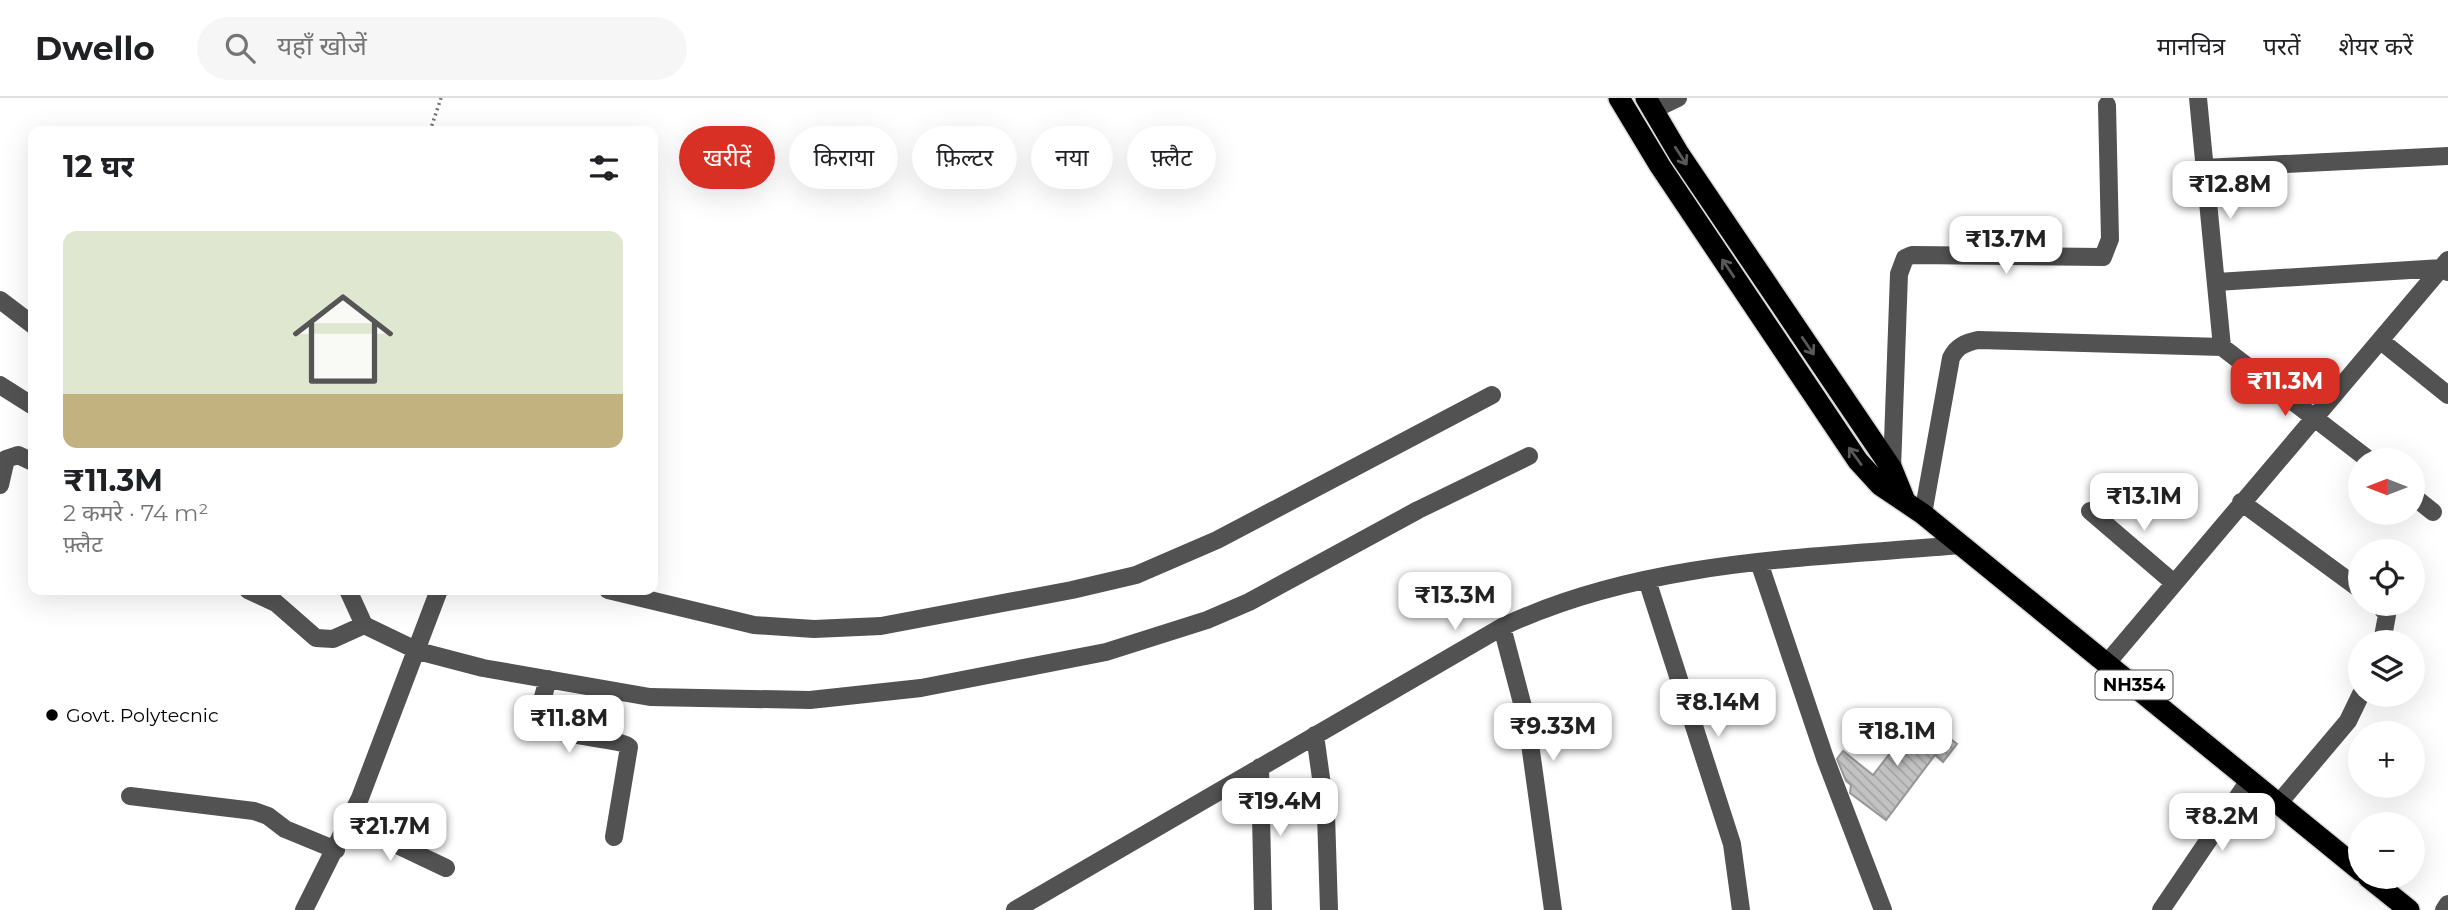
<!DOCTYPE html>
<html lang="hi">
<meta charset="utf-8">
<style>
body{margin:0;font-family:Montserrat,"Noto Sans Devanagari",sans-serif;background:#f6f6f6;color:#202124;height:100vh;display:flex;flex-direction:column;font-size:26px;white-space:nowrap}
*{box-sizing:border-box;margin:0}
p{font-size:23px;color:#757577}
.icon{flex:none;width:38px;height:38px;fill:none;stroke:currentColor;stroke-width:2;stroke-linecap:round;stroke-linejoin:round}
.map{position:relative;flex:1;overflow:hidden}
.panel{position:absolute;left:28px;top:28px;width:630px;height:469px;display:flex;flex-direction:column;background:#fff;border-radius:14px;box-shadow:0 7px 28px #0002}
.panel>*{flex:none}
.hud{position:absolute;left:679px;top:28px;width:665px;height:63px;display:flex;gap:14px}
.needle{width:46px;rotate:270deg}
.tools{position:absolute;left:2348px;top:350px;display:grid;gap:14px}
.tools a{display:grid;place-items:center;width:77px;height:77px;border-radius:50%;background:#fff;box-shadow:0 7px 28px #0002;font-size:35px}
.price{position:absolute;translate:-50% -60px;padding:0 16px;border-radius:14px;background:#fff;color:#222;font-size:23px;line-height:46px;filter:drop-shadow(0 2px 4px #0008)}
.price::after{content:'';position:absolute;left:50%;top:42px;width:21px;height:16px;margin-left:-10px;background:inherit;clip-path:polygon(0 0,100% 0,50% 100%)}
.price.active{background:#d93025;color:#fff}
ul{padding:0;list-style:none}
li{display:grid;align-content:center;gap:14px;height:371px;padding:0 35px}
li span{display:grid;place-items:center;height:217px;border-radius:14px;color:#555}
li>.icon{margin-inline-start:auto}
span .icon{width:126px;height:126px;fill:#fffc;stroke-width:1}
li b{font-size:30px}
h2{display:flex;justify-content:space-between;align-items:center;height:84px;padding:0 35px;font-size:30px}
.chip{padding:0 24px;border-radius:32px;background:#fff;box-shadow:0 7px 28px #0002;font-size:24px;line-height:63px}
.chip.active{background:#d93025;color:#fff}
header{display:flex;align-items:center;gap:42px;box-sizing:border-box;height:98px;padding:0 35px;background:#fff;border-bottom:2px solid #e0e0e0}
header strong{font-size:33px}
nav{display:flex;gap:38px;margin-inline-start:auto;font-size:24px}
.search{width:490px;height:63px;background:#f6f6f6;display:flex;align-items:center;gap:18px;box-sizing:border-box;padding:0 24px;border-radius:38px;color:#757577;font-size:26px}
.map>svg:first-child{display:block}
.building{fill:url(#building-back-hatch);stroke:#969696;stroke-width:2}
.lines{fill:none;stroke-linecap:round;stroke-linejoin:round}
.highway-casing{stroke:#dbdbdb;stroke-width:24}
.path{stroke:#747474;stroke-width:3.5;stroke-dasharray:2 3.5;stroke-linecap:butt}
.minor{stroke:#525252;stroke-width:18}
.highway{stroke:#000;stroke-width:21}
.oneway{stroke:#595959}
.poi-dot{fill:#000;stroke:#fff;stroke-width:2.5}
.labels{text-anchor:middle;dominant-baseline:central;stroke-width:6;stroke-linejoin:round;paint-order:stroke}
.shield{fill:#fff;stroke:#4c4c4c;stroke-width:2}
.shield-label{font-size:18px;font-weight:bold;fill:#000}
.poi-label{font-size:19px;fill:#000;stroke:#fff;text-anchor:start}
</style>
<header>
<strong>Dwello</strong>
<div class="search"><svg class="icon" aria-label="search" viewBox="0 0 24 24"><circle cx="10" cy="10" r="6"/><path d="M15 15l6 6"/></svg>यहाँ खोजें</div>
<nav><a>मानचित्र</a><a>परतें</a><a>शेयर करें</a></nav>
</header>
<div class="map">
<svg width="2448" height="812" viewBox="0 0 2448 812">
<defs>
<pattern id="building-back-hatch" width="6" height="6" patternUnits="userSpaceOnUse" patternTransform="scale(1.75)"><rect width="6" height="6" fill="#c2c2c2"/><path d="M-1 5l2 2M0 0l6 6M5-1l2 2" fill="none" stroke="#a5a5a5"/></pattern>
</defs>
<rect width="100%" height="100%" fill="#fff"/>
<path class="building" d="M1920 617 1957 646 1943 664 1935 657 1886 722 1850 695 1851 687 1846 683 1837 661 1843 653 1873 677Z"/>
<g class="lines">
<defs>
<path id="highway" d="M1619 0 1660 68 1858 363 1880 387 1923 416 2361 773
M1646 0 1679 56 1892 371 1905 403
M2368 779 2409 812"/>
</defs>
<use href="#highway" class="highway-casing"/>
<path class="path" d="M430 33 441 0"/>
<path class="minor" d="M2198 0 2222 249
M1653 12 1678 0
M2204 70 2448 58
M2217 184 2442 170 2448 174
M0 202 33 227
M2381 243 2448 297
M0 287 33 308
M1892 371 1899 176 1905 160 1912 157 2103 159 2110 141 2107 7
M0 387 6 361 18 357 33 364
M2413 398 2433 414
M2241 404 2361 492
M2090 413 2174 485
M1923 416 1951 260C1957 248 1965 245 1978 242L2222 249 2369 362
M1759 464 1825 660 1883 812
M1647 482 1732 746 1741 812
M248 492 276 505 316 540 333 541 364 527
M348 492 364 527 418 553 483 570 650 599 810 602 921 590 1106 554 1207 522 1249 504 1418 412 1529 358
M608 492 754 527 814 531 881 528 1072 492 1136 477 1217 442 1492 297
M2379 506 2387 517 2382 544
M1502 529 1527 624 1553 812
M2107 565 2448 162
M548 581 538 617 541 629C559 637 623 641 629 649L614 739
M1315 637 1326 716 1329 812
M1260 669 1263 812
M130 698 254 713 268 718 285 731 336 752
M2278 706 2348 623 2361 596
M349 724 446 770
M304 812 360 700 439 492
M1015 812 1502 529C1643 462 1808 460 1961 447
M2161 812 2250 681
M2444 812 2448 806"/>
<use href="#highway" class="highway"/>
</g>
<defs><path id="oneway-shaft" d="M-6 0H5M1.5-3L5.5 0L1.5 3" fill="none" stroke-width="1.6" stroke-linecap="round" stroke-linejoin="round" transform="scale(1.75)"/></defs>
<g class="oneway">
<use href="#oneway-shaft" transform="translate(1681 58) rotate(57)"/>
<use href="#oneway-shaft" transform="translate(1728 170) rotate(-124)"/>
<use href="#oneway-shaft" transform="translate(1808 248) rotate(56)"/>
<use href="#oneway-shaft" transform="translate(1855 358) rotate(-126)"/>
</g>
<circle class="poi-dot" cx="52" cy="617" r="7"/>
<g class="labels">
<rect class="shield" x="2095.5" y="572.5" width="77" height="29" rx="5"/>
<g class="shield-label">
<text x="2134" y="587">NH354</text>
</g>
<g class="poi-label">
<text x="66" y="617">Govt. Polytecnic</text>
</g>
</g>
</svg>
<div class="tools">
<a><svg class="needle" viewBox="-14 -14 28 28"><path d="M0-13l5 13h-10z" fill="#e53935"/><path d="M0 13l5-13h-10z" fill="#757577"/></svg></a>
<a><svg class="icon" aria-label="locate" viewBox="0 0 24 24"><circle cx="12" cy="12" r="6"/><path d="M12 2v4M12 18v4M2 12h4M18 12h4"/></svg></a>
<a><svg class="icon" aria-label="layers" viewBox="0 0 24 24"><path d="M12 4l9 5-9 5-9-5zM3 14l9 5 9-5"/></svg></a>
<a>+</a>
<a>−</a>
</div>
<b class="price" style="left:2230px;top:123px">₹12.8M</b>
<b class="price" style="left:2006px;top:178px">₹13.7M</b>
<b class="price active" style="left:2285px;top:320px">₹11.3M</b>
<b class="price" style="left:2144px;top:435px">₹13.1M</b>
<b class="price" style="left:1455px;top:534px">₹13.3M</b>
<b class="price" style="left:1718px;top:641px">₹8.14M</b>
<b class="price" style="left:569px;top:657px">₹11.8M</b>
<b class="price" style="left:1553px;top:665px">₹9.33M</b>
<b class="price" style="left:1897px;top:670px">₹18.1M</b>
<b class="price" style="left:1280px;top:740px">₹19.4M</b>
<b class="price" style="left:2222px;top:755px">₹8.2M</b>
<b class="price" style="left:390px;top:765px">₹21.7M</b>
<div class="hud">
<a class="chip active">खरीदें</a>
<a class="chip">किराया</a>
<a class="chip">फ़िल्टर</a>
<a class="chip">नया</a>
<a class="chip">फ़्लैट</a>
</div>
<section class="panel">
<h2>12 घर<svg class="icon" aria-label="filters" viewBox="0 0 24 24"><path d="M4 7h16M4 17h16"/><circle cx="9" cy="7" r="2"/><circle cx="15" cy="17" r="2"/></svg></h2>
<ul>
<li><span style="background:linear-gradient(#dfe7d0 75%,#c2b280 0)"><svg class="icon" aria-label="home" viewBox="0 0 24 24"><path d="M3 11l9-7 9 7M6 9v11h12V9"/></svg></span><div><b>₹11.3M</b><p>2 कमरे · 74 m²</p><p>फ़्लैट</p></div></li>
</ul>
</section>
</div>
